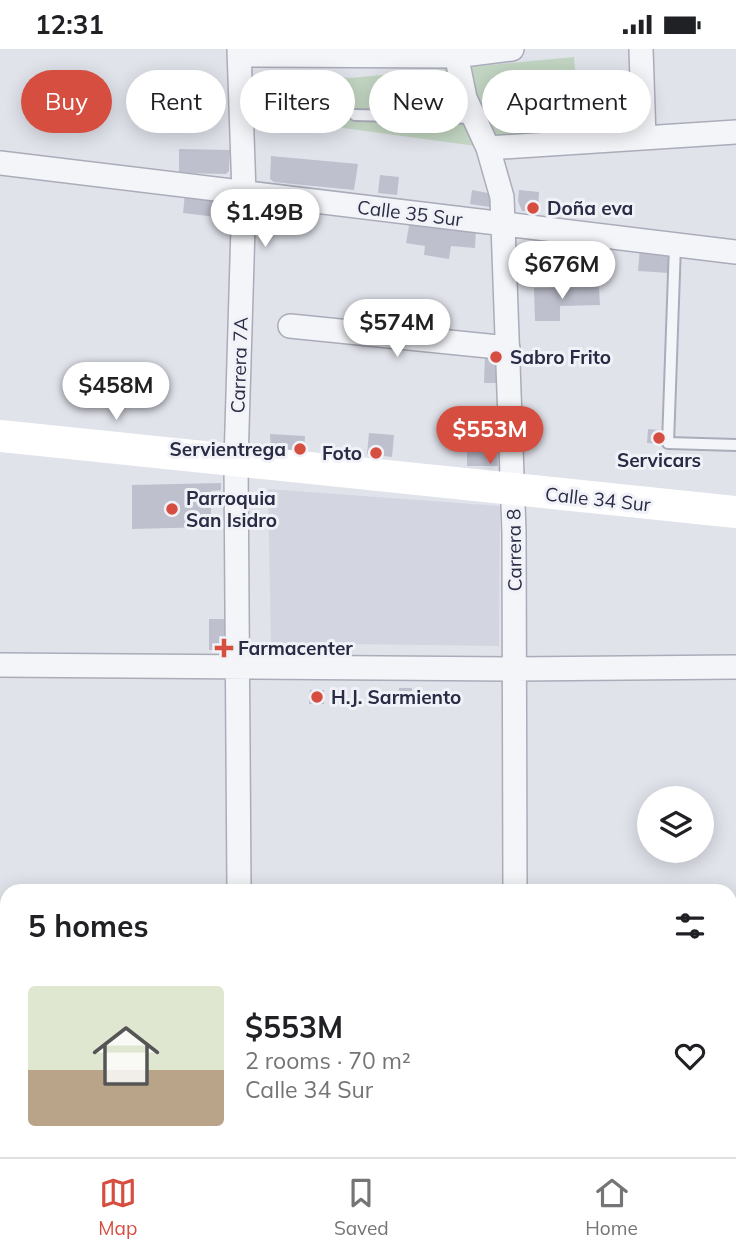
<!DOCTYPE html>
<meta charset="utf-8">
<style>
body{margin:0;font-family:Mulish,sans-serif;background:#f6f6f6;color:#202124;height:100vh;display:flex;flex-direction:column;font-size:26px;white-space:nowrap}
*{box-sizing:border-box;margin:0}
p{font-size:23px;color:#757577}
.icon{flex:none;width:38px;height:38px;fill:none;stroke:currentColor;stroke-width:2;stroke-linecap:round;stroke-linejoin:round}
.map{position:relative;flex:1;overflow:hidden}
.sheet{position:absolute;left:0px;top:835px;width:737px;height:275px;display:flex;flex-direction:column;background:#fff;border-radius:21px 21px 0 0;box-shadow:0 4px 18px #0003}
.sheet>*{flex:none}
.banner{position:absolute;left:21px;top:21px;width:695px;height:63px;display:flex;gap:14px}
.tools{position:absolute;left:637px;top:737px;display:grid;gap:14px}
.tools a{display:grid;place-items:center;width:77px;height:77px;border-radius:50%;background:#fff;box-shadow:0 4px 18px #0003;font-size:35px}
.price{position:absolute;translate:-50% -60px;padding:0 16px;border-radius:24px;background:#fff;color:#222;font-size:23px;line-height:46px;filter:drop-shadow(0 2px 4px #0008)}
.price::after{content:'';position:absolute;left:50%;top:42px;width:21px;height:16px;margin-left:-10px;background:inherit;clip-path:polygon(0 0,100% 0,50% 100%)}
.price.selected{background:#d64e40;color:#fff}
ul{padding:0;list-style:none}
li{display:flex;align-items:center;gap:21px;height:175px;padding:0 28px}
li span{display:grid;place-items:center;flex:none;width:196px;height:140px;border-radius:7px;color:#555}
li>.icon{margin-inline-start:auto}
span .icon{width:84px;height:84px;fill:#fffc;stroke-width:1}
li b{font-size:30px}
h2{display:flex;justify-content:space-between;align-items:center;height:84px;padding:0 28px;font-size:30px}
.chip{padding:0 24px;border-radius:32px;background:#fff;box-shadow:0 4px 18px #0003;font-size:24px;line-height:63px}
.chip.selected{background:#d64e40;color:#fff}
.status{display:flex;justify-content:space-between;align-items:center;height:49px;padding:0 35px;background:#fff;direction:ltr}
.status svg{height:19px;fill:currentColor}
.tabs{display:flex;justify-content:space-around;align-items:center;height:98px;border-top:2px solid #e0e0e0;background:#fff;font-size:19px;color:#757577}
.tabs a{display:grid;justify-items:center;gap:4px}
.tabs .selected{color:#d64e40}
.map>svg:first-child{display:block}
.built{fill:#d3d5e0}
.green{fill:#c2d5c2}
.building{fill:#bec0ce}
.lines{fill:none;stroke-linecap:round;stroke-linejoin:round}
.service-casing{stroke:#aaacb9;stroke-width:14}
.minor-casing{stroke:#aaacb9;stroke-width:26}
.tertiary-casing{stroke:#aaacb9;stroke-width:32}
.service{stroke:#f4f5f9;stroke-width:10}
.minor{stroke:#f4f5f9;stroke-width:23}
.tertiary{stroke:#f4f5f9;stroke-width:28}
.secondary{stroke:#fff;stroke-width:32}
.poi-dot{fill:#d64e40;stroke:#f1f2f8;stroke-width:2.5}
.labels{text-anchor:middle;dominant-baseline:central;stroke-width:6;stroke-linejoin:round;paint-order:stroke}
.poi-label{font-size:19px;font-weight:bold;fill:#292c44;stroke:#f1f2f8;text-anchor:start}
.street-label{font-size:19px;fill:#292c44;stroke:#f1f2f8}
</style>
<div class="status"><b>12:31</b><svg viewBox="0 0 49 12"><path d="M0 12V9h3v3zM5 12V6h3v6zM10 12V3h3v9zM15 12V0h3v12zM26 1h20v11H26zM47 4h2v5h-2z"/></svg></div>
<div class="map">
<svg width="736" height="1108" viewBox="0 0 736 1108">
<rect width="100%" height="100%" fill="#e1e3eb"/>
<path class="built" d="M268 440 500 457 499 597 271 594Z"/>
<path class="green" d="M574 8 580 81 476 97 299 73 295 23 350 29Z"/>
<path class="building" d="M179 100 230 101 229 122 226 125 179 124Z
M271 107 358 115 354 141 274 133 270 130Z
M380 126 399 128 397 146 378 144Z
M472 141 493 145 495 153 490 158 470 155Z
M519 141 539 143 538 163 522 162 518 152Z
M185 144 228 150 235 157 233 170 183 164Z
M267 158H288V172H267Z
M410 171 476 180 475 199 451 197 449 210 424 206 425 197 406 194Z
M640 197 671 199 669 224 638 222Z
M599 238 600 256 560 257V272H535L534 239Z
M485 304H500V334H484Z
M648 380 661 381 660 395 647 394Z
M369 384 394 386 392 408 367 405Z
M270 385 305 387 304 403 271 401Z
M467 401H497L498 417H467Z
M221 434V441L211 442V478L132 480V436Z
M209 570H228V601H209Z
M399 639H412L411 657H399Z
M310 641H324V655H309Z"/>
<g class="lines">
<defs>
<path id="service" d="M355 66 475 69
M675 196 668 394 736 396"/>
<path id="minor" d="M239 0 244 144 236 413 239 842
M455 0 465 49 488 99 502 148 514 483 515 842
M641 0 644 89
M240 6 455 7 512 0
M488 99 736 83
M0 114 736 203
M290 277 508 299
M0 616 515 620 736 618
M0 893H7
M730 894H736
M241 1102V1108"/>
<path id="tertiary" d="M0 1095H7
M548 1102 575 1108"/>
</defs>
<use href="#service" class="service-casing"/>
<use href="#minor" class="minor-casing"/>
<use href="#tertiary" class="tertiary-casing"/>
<use href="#service" class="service"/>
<use href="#minor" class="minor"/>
<use href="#tertiary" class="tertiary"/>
<path class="secondary" d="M0 387 736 463"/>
</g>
<g class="poi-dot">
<circle cx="533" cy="159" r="7"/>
<circle cx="496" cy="308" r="7"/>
<circle cx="659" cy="389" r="7"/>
<circle cx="300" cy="400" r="7"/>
<circle cx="376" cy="404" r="7"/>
<circle cx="172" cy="460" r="7"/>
<path d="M220.5 588.5h7v7h7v7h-7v7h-7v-7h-7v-7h7z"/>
<circle cx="317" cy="648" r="7"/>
</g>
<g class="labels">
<g class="poi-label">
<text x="547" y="159">Doña eva</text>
<text x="510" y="308">Sabro Frito</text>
<text x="286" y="400" text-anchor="end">Servientrega</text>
<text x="362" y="404" text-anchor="end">Foto</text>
<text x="659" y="411" text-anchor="middle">Servicars</text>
<text x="186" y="449">Parroquia<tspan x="186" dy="22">San Isidro</tspan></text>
<text x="238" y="599">Farmacenter</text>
<text x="331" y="648">H.J. Sarmiento</text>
</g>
<g class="street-label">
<text transform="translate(410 164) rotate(7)">Calle 35 Sur</text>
<text transform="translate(239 316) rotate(-88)">Carrera 7A</text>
<text transform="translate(598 450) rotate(6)">Calle 34 Sur</text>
<text transform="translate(514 501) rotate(-91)">Carrera 8</text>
</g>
</g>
</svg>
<div class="tools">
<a><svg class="icon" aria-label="layers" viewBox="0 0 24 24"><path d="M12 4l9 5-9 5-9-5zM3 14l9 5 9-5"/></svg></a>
</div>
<b class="price" style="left:265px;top:200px">$1.49B</b>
<b class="price" style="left:562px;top:252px">$676M</b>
<b class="price" style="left:397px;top:310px">$574M</b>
<b class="price" style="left:116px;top:373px">$458M</b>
<b class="price selected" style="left:490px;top:417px">$553M</b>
<div class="banner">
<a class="chip selected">Buy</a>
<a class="chip">Rent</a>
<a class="chip">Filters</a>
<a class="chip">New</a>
<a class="chip">Apartment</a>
</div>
<section class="sheet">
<h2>5 homes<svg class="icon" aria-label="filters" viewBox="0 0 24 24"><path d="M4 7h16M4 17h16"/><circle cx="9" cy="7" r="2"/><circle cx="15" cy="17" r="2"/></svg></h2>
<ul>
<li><span style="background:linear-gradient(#dfe7d0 60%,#b9a48a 0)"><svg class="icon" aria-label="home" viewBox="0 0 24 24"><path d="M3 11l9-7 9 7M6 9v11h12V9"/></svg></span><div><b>$553M</b><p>2 rooms · 70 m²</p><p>Calle 34 Sur</p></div><svg class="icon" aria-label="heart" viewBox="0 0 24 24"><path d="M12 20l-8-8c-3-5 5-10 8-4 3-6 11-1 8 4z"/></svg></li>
</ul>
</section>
</div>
<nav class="tabs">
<a class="selected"><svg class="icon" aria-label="map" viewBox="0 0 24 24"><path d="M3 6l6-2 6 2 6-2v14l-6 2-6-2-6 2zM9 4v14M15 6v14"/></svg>Map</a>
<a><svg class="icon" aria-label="saved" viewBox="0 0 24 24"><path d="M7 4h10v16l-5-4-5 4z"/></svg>Saved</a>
<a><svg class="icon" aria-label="home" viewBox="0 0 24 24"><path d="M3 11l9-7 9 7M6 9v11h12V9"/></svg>Home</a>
</nav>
